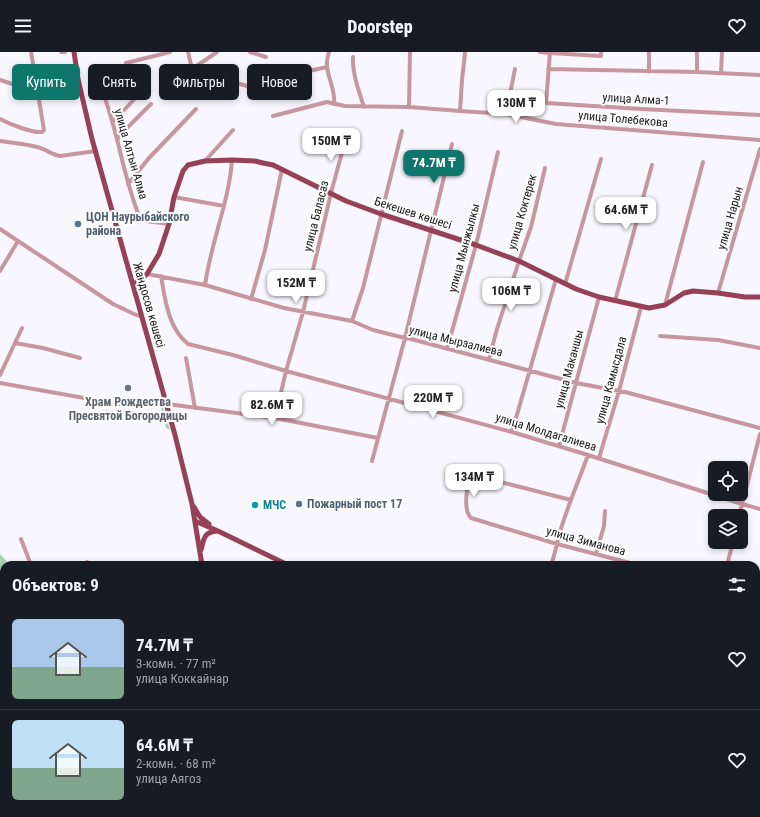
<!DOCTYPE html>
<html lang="ru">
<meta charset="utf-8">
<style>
body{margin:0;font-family:"Roboto Condensed",sans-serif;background:#242831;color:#f1f3f6;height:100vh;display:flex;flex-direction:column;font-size:15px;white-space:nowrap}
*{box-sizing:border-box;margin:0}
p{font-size:13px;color:#9ea1a6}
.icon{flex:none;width:22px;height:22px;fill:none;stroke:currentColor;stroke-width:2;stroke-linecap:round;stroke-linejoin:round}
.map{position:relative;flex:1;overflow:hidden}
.side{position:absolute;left:0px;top:509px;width:760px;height:256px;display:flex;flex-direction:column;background:#171b24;border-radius:12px 12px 0 0;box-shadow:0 2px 6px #0003}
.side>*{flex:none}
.guide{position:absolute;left:12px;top:12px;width:400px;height:36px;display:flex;gap:8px}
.buttons{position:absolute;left:708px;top:409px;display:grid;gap:8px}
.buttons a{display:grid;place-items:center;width:40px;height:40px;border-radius:6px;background:#171b24;box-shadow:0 2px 6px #0003;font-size:20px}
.price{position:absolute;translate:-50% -34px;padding:0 9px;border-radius:8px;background:#fff;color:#222;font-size:13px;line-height:26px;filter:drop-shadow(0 1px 2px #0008)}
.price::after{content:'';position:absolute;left:50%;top:24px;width:12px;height:9px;margin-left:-6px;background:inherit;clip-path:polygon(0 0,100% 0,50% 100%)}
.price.active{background:#0f766e;color:#fff}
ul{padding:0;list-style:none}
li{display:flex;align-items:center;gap:12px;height:100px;padding:0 12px}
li+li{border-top:1px solid #363941}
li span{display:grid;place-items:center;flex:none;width:112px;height:80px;border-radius:6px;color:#555}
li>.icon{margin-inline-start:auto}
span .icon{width:48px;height:48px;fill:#fffc;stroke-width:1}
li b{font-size:17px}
h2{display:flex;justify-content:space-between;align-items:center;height:48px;padding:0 12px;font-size:17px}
.pill{padding:0 14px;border-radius:6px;background:#171b24;box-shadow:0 2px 6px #0003;font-size:14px;line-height:36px}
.pill.active{background:#0f766e;color:#fff}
header{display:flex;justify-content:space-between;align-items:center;height:52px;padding:0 12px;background:#171b24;font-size:18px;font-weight:800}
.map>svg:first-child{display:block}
.green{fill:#aad1b4}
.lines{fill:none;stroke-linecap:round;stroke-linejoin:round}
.minor{stroke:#c8969f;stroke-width:4}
.major{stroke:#964158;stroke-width:5}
.service-dot{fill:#5c6f8a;stroke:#fff;stroke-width:1.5}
.worship-dot{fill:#6b7280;stroke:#fff;stroke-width:1.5}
.culture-dot{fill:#0f9aa8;stroke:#fff;stroke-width:1.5}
.labels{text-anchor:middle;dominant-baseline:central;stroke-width:4;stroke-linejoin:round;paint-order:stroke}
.street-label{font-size:12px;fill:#161618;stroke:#fff}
.service-label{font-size:12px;font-weight:bold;fill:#4e5e75;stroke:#fff;text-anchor:start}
.worship-label{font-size:12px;font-weight:bold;fill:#5b616d;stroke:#fff}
.culture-label{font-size:12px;font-weight:bold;fill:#0d838f;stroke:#fff;text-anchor:start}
</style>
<header><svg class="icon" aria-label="menu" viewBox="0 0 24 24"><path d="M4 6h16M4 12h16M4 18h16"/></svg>Doorstep<svg class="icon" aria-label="heart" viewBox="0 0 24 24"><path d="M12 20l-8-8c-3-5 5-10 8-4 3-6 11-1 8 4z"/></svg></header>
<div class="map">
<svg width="760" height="765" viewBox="0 0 760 765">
<rect width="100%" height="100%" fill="#f7f7fd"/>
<path class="green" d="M161 354 163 355 170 378 166 376Z
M0 502 10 513H4V616L0 615Z"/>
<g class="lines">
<path class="minor" d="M61 0H65
M188 0 192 17 269 41
M250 0 266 5
M329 0C328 3 327 7 327 10 326 24 336 37 334 52
M540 0 550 1 601 4V0
M550 0 546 51 641 57 760 63
M353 5C352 20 359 40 364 55
M126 11 170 0
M192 17 217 0
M548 17 697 20 760 23
M649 20V0
M697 20V0
M121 21 103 41C119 82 123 126 140 166L146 169 169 172
M721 21 722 0
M266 26 295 22 327 15
M0 28 24 36 37 38
M409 55 410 0
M460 59 462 28 465 1
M506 62 515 17
M273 64 327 50 345 54 409 55 460 59 506 62 556 72 760 88
M0 67C10 72 31 81 42 80L44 78 31 0
M113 70 140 41
M117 88 123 80 151 52
M0 89C12 91 25 92 37 95 46 97 52 103 60 104L96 99
M205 109 233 78
M128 132 149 106 196 57
M174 145 224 154
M0 177 113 252 134 262 142 265
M0 219 18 189
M147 222 205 233 284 256 352 269 373 278 405 286 411 287 576 331 625 340 760 376
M161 224C165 247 168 276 188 292L233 303 286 319 512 380 588 403 742 452 760 457
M565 232 601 107
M205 233C211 190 229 150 232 108
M718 241 760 97
M251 247 265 198 282 117
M615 249 652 113
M665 253 703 110
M352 269 363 236 402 79
M660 284 718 288 760 296
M15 291 43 296 80 306
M447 297 476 193 498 100
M186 306 195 356
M489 307 497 277 519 209 531 175 545 116
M0 323 22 276
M0 331 129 354 167 352 275 366 378 386
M275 366 286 319 303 260 331 141 347 82
M512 380 556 227
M559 394 599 245
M599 406 619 339 641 255
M372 409 405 286 452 92
M571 448 473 423C466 431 463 458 471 466L557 492 638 513
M739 464 760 382
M21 487 31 513
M596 502 604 474 605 459
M87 510 93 513
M551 513C555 502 557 491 560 480 568 453 579 428 588 403
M727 513 733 490
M756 544 760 545
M756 633 760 634
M0 641 4 643
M0 694 4 696
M0 712 4 703
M261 761 266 765
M384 761 387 765
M726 761 736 765
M40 765 41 761
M93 765 94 761
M144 765 145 761"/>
<path class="major" d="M74 0 78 27 92 87 175 383 192 452 202 513
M133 233 147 222 159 202 169 172 174 145 183 119 188 113 205 109 232 108 255 109 263 111 273 113 346 149 381 162 476 193 519 209 576 237 599 245 649 256 665 253 684 241 693 239 718 241 745 245H760
M194 455 200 465 209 472
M195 469 218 479 288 513
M201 498C204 486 204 480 217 479
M756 714 760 716
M197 765 199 761"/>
</g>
<g class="service-dot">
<circle cx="78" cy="172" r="4"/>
<circle cx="299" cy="452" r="4"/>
</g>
<circle class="worship-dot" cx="128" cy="336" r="4"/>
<circle class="culture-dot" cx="255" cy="453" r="4"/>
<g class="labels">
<g class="street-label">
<text transform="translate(636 47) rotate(3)">улица Алма-1</text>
<text transform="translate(623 67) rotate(5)">улица Толебекова</text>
<text transform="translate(131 102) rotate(74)">улица Алтын Алма</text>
<text transform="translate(522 160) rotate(-74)">улица Коктерек</text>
<text transform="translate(413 161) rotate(18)">Бекешев көшесі</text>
<text transform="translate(316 164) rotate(-76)">улица Баласаз</text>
<text transform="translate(730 166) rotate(-74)">улица Нарын</text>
<text transform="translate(464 196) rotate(-75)">улица Мынжылкы</text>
<text transform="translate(149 253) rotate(74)">Жандосов көшесі</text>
<text transform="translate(456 289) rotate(14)">улица Мырзалиева</text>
<text transform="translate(569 317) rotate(-75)">улица Маканшы</text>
<text transform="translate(611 328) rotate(-75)">улица Камысдала</text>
<text transform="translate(546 380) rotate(17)">улица Молдагалиева</text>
<text transform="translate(586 489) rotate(15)">улица Зиманова</text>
</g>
<g class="service-label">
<text x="86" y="165">ЦОН Наурыбайского<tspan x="86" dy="14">района</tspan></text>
<text x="307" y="452">Пожарный пост 17</text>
</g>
<g class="worship-label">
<text x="128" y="350">Храм Рождества<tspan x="128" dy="14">Пресвятой Богородицы</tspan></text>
</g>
<g class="culture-label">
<text x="263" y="453">МЧС</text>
</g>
</g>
</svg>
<div class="buttons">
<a><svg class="icon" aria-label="locate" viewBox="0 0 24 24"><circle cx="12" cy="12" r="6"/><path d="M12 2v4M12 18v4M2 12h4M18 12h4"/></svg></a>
<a><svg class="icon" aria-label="layers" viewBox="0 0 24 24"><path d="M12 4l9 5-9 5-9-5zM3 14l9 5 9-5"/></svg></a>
</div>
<b class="price" style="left:516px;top:72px">130M ₸</b>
<b class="price" style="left:331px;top:110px">150M ₸</b>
<b class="price active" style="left:434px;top:132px">74.7M ₸</b>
<b class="price" style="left:626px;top:179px">64.6M ₸</b>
<b class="price" style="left:296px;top:252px">152M ₸</b>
<b class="price" style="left:511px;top:260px">106M ₸</b>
<b class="price" style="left:433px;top:367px">220M ₸</b>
<b class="price" style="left:272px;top:374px">82.6M ₸</b>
<b class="price" style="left:474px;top:446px">134M ₸</b>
<div class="guide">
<a class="pill active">Купить</a>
<a class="pill">Снять</a>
<a class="pill">Фильтры</a>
<a class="pill">Новое</a>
</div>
<section class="side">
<h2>Объектов: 9<svg class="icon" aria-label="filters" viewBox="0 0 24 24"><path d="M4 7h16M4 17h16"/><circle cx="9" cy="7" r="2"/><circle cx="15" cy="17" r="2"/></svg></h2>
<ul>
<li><span style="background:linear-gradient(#a9c7e8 60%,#7fa58c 0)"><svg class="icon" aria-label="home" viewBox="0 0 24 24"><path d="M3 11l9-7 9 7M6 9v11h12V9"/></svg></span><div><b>74.7M ₸</b><p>3-комн. · 77 m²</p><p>улица Коккайнар</p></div><svg class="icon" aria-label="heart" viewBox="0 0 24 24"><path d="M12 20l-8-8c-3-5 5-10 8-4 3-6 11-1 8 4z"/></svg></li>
<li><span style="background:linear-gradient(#bfe0f5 60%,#7fa58c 0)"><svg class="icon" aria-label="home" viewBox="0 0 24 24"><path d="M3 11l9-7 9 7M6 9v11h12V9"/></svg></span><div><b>64.6M ₸</b><p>2-комн. · 68 m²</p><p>улица Аягоз</p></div><svg class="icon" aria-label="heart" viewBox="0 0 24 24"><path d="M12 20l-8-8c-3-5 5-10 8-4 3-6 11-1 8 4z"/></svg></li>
</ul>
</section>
</div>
